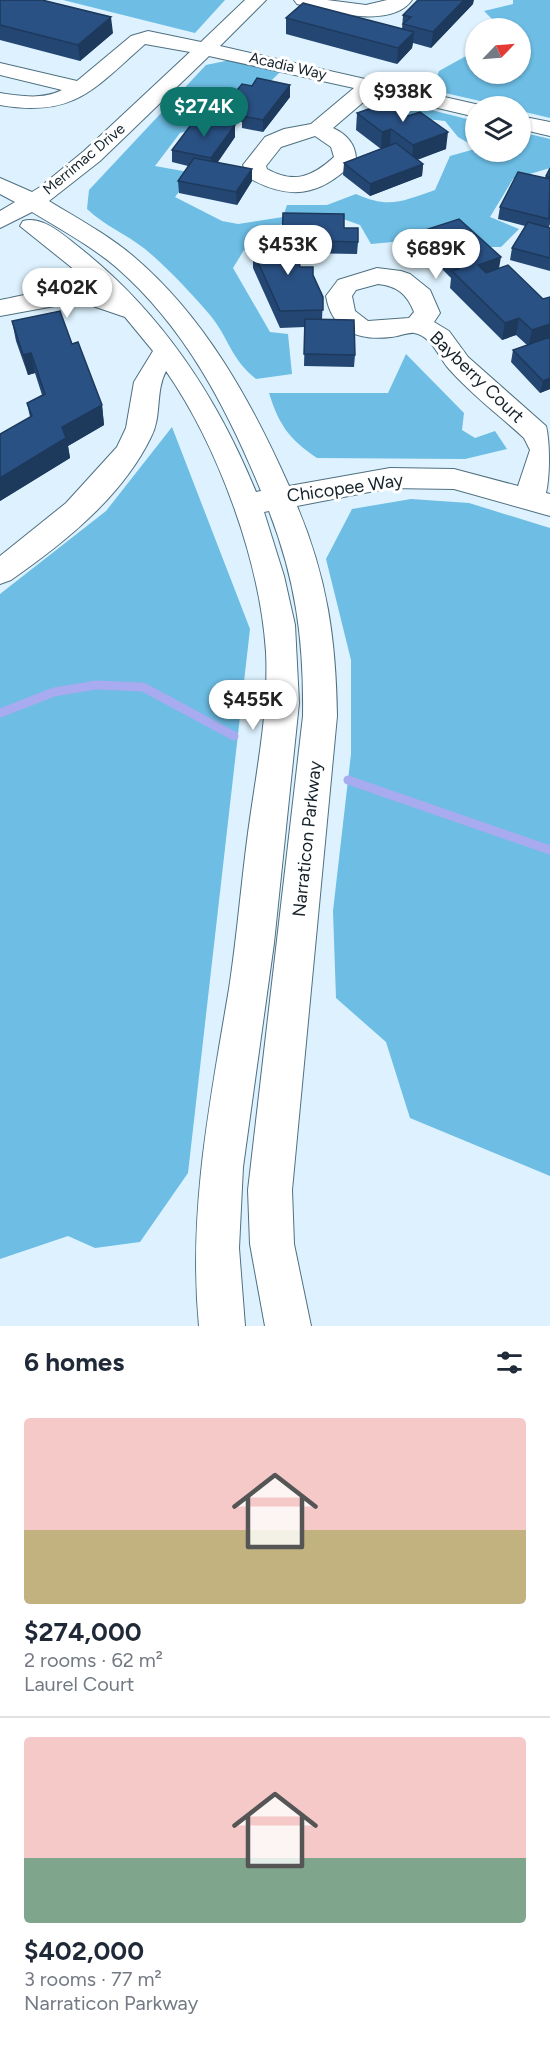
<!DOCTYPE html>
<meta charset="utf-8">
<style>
body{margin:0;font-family:Figtree,sans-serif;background:#f2f2f3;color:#1f2937;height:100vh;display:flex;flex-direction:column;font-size:22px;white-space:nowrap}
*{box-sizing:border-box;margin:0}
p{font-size:20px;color:#747a83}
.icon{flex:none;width:33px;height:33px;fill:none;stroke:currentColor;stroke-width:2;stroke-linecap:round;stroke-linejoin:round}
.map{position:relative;height:1326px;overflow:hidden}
.panel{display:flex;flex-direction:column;background:#fff;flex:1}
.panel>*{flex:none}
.needle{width:39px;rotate:65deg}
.tools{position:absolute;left:465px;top:18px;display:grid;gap:12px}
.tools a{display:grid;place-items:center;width:66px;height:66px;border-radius:50%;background:#fff;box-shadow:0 2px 4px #0004;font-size:30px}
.price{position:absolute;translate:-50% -51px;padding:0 14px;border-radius:21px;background:#fff;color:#222;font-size:20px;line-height:39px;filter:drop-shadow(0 2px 3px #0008)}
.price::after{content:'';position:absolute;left:50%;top:36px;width:18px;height:14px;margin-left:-9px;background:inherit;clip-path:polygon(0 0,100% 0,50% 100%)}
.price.selected{background:#0f766e;color:#fff}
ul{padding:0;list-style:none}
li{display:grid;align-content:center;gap:12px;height:318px;padding:0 24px}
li+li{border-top:2px solid #e0e1e3}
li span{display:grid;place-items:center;height:186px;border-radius:6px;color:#555}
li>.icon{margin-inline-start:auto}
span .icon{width:108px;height:108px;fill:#fffc;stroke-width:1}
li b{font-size:26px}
h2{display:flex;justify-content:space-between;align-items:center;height:72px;padding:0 24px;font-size:26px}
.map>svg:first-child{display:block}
.forest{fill:#6dbde4}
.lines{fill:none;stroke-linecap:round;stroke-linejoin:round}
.stream{stroke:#a8abef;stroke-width:9}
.minor-casing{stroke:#4f7081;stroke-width:2}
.minor{fill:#fff;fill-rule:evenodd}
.wall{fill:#244672}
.shaded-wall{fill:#1d395c}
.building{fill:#2a5184;stroke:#1d395c;stroke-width:1.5}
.labels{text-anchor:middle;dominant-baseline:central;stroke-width:6;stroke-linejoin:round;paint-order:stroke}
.far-street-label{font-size:15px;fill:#152229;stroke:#fff}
.street-label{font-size:18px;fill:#152229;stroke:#fff}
</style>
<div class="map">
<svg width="550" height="1326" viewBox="0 0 550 1326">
<rect width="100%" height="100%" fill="#ddf2fe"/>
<path class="forest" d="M63 0H225L195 33Z
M513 0H550V118L521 111 520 106H502L432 90 439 71 475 51 476 74H520V28H490L492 19 484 11 513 4Z
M235 59 282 70 265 87C246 88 227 93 216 108L221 122 180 133 155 166 194 173 175 197 222 221 238 224 283 217 287 205H327L356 194C389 209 403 201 435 190L450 156 475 149 476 152H520L521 132 550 139V168L513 179 490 217 519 229 501 247H483L468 235 371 244 360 225 343 219 281 224 270 247 244 250 233 268 270 332 288 334 292 374 256 379C230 358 229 338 210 315 191 293 168 268 145 249 126 234 105 226 87 209L89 190 206 65Z
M383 98 475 121V147L458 137 445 121 416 118 383 109Z
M406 354 464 413 462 430 475 438 495 431 507 449 465 459 317 458C289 439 279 425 269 393H388Z
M172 427 250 629 188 1173 140 1242 95 1248 68 1236 0 1259V594L106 511Z
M411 499 469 503 550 528V1176L410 1118 386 1042 336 998 333 911 351 754V660L326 559 352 509Z"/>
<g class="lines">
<path class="stream" d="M0 713 54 692 96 685 143 687 234 736
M348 780 550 850"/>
<defs>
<path id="minor" d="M245 0H266L220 46 484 106H476V117L374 93 333 128C346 134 355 143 356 158L353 163C320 196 290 201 249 178L243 165 265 137 284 129 311 124 354 88 209 56 100 161 49 201C77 218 108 235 133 256 205 317 251 401 289 486L390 468 454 469 518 486 530 450 524 438C500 416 471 394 449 369 439 358 432 336 414 333 408 332 398 337 391 337 358 341 332 331 326 296L338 280 377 268 401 271 410 274 430 290 440 313 434 322 449 331 468 357 546 426C550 443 550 475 546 493L550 494V516L454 489 390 488 297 506C327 577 336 639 337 716L292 1190 294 1244 311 1326H265L250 1244 248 1190 303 716C304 641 296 581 269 511L264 512 284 576 295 625 299 703 274 943 243 1167 239 1248 245 1326H199C188 1211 210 1102 229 989 237 937 241 885 248 833 256 773 269 712 266 652 260 560 218 446 166 371 155 392 162 417 151 437 122 497 64 543 11 580L0 584V556L66 503 117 447 126 428 134 382 153 351 125 317 87 304 60 305 0 316V300C32 294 69 282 101 291L20 226 23 221C42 216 61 233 75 244 159 309 216 394 256 492L261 491C227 408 185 327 116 267 91 246 60 229 32 212L0 228V211L15 202 0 194V178L32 192 40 187 84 151 190 52 145 44C94 89 74 118 0 105V93C21 96 42 100 62 90L0 75V63L77 81 131 36 148 31 201 42ZM315 136 331 147 334 157C312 177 294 184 267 169L266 166 281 147ZM378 284C397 286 407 294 414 312L409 318 368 321 355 311 352 296 356 290Z
M294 0H327L366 5 387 0H412C391 30 326 11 297 4Z
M520 116 550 122V136L520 129Z"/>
</defs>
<use href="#minor" class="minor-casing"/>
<use href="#minor" class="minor"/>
</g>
<path class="wall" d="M0 0 113 33 80 61 0 40Z
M473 4 431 48 413 43 412 48 397 64 286 34V18L402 29 403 15Z
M290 85V97L263 132 242 128V122L224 118V106L252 86Z
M357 113 446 149 417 159 423 164 422 176 370 196 343 175 344 163 391 145 381 149 356 130Z
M235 125V137L218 162 252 181 237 205 179 193 178 181 188 166 172 162V150Z
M550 168V224L549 227 550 228V271L510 260 512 248 525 226 498 219 500 207 545 178Z
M344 228 358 242 357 254 298 253 300 267 313 275 323 297 322 320 355 355 354 367 304 366 305 327 280 328 253 268V251L282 240Z
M422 231 499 268 543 299 550 389 540 393 511 362 513 350 527 345 516 335 502 340 450 288 451 278 420 247Z
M12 321 72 344 102 405 104 425 68 446 70 458 0 501V434L30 417 27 403 42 395 35 373 28 375 16 341Z"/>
<path class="shaded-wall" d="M464 0H474L473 4 431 48 433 32Z
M111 17 113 33 80 61 78 45Z
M414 32 412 48 397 64 398 48Z
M290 85V97L263 132V120Z
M235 125V137L212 170 211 158Z
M391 129 390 145 381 149 382 132Z
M448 132 446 149 412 162 413 145Z
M423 164 422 176 370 196V184Z
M252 169V181L237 205 236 192Z
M501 257 498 274 475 282 478 265Z
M519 318 516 335 502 340 505 323Z
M550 324V339L528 347 532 330Z
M31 353 35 373 28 375 23 355Z
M550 378V389L540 393 543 381Z
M102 405 104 425 68 446 70 458 0 501V478L62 427Z"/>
<path class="building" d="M0 0H42L111 17 78 45 0 25Z
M418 0H464L433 32 403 24 411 17 403 15Z
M303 3 414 32 398 48 286 18Z
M257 78 290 85 263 120 242 116 246 111 224 106 242 84 252 86Z
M389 102 408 116 420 112 448 132 413 145 391 129 382 132 357 113Z
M196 118 235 125 211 158 172 150Z
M396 143 423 164 370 184 344 163Z
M194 158 252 169 236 192 178 181Z
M550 168V177L546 176Z
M518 172 550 179 549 219 500 207Z
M283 213 344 214V228H358V242L282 240Z
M459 219 501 257 478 265 486 273 508 265 543 299 550 297V324L532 330 519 318 505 323 452 271 460 268 422 231Z
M528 222 550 228V258L512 248Z
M253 240 296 241 300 267H313V275L323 297V310L280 311 253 251Z
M60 311 72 344 78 342 102 405 62 427 66 438 0 478V434L32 416 27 403 45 394 31 353 23 355 12 321Z
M305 319 354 320 355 355 304 354Z
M550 337V378L543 381 513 350Z"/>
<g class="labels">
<g class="far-street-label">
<text transform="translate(288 66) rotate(13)">Acadia Way</text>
<text transform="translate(84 159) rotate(-40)">Merrimac Drive</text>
</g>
<g class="street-label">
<text transform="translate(477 377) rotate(44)">Bayberry Court</text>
<text transform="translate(345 488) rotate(-8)">Chicopee Way</text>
<text transform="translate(307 839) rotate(-84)">Narraticon Parkway</text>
</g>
</g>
</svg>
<div class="tools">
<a><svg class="needle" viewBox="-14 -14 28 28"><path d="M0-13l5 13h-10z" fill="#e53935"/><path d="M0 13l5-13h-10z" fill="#747a83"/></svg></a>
<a><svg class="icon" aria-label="layers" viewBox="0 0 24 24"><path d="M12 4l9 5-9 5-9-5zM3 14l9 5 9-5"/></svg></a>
</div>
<b class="price" style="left:403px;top:123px">$938K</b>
<b class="price selected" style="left:204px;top:138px">$274K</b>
<b class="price" style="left:288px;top:276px">$453K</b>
<b class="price" style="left:436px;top:280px">$689K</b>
<b class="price" style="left:67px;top:319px">$402K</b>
<b class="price" style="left:253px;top:731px">$455K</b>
</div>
<section class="panel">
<h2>6 homes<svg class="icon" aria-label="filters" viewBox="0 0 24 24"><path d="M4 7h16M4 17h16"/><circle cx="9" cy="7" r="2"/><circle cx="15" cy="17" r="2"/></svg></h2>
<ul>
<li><span style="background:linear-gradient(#f6c9c9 60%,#c2b280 0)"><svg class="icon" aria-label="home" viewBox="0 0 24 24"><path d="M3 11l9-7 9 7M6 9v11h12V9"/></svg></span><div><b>$274,000</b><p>2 rooms · 62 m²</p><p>Laurel Court</p></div></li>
<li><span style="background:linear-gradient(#f6c9c9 65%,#7fa58c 0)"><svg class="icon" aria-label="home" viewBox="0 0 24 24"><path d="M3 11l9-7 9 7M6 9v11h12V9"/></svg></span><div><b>$402,000</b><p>3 rooms · 77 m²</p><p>Narraticon Parkway</p></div></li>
</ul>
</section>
